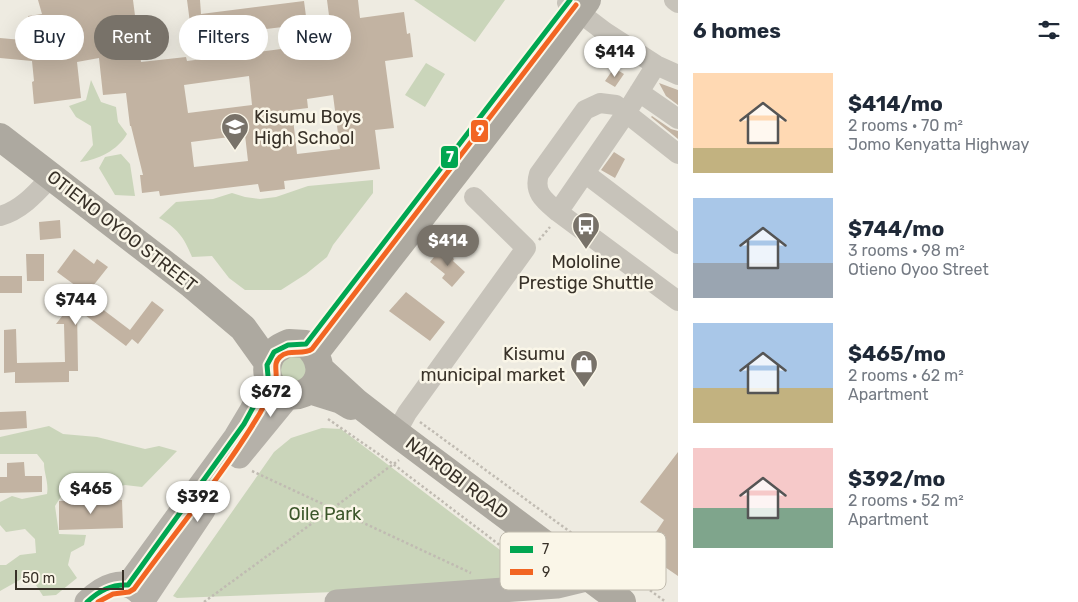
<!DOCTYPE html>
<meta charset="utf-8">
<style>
body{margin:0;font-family:Rubik,sans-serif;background:#f6f6f7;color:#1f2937;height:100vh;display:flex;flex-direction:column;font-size:19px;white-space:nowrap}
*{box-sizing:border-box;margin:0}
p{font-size:16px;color:#747a83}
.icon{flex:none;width:28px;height:28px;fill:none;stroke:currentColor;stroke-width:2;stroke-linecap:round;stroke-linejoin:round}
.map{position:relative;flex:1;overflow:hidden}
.details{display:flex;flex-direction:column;background:#fff;width:400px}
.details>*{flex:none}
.guide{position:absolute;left:15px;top:15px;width:475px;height:45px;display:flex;gap:10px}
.scale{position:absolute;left:15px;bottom:12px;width:109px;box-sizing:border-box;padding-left:5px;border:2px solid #383128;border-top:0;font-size:14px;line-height:18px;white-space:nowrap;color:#383128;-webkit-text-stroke:4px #faf6e8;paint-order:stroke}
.price{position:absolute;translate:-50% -42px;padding:0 11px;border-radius:18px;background:#fff;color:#222;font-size:16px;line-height:32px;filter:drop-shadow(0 1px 2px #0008)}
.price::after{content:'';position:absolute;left:50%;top:30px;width:15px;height:11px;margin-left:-8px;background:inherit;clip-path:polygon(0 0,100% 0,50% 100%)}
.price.on{background:#787269;color:#fff}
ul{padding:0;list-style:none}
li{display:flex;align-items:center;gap:15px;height:125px;padding:0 15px}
li span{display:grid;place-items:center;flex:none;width:140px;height:100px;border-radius:0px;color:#555}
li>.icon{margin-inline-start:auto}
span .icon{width:60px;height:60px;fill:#fffc;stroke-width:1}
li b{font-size:21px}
h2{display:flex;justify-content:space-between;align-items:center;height:60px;padding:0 15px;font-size:21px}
.pill{padding:0 18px;border-radius:22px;background:#fff;box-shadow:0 5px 20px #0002;font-size:18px;line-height:45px}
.pill.on{background:#787269;color:#fff}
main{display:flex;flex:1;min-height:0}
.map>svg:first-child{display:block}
.green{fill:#cad5ba}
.building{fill:#c2b3a2;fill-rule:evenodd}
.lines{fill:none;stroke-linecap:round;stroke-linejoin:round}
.path{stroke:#c0bbb2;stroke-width:2.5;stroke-dasharray:2.5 2.5;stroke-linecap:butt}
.minor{stroke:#c7c3ba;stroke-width:20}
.major{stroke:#b5b1a9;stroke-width:25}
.highway{stroke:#ada9a0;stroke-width:28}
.bus-1-casing{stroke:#faf6e8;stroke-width:9}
.bus-2-casing{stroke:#faf6e8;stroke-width:9}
.bus-1{stroke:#00a651;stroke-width:5}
.bus-2{stroke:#f26522;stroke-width:5}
.labels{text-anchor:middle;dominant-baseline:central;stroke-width:5;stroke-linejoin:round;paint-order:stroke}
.poi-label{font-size:18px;fill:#383128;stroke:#faf6e8;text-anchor:start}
.street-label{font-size:18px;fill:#383128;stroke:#faf6e8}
.park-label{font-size:18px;fill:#3c572b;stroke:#faf6e8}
.key{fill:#faf6e8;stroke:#c0bbae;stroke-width:1}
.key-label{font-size:14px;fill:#383128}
.line-badge{stroke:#faf6e8;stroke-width:2}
.badge-label{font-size:14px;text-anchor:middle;font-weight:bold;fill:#fff}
</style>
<main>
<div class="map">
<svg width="678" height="602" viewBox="0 0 678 602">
<rect width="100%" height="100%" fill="#eeebe1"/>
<path class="green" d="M414 0H505L475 42Z
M426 63 445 74 425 107 405 95Z
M91 80 101 102 116 107 118 122 127 134C118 150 98 160 80 162L93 145 91 126 76 117 69 106 86 100Z
M121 154 130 164 135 196 115 195 99 168 105 157Z
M373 180V193L333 245 327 257 306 274 281 290H245L229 278 212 256 192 257C184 237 177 228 159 218L176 202 213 199 232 193 245 197 260 199 276 197 308 186Z
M281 348 317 362 294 394 270 361Z
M49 426 63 434 97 437 145 449 159 446 177 451 142 487 125 485 111 489 102 485 75 484 62 495 55 506 59 534 86 535 84 545 71 552 68 565 77 578 56 595 43 596 36 585 34 572 0 591V565H6L20 555 36 553 35 539 25 529 6 532 0 525V502L12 496 22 499 47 494C49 483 44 474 44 463L37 454H0V437Z
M322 428 341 429 512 559 524 573 522 585 177 598 173 596 274 452 291 438Z"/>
<path class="building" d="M38 0H133L141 62 186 57 187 61 320 44V41L332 39 327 0H358L360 18 404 12 407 34 410 33 413 57 385 61 394 128 375 130 380 169 284 181 285 189 260 192 258 184 160 196 159 191 142 193 140 175H143L131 126H130L126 93 103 95 99 58 77 62 81 98 34 104 32 82 34 81 32 61 0 58V38L33 41 28 16 42 14ZM249 76 252 105 188 113 184 85ZM333 95 340 149 297 154 292 110 308 108 307 99ZM245 135 248 161 194 167 191 142Z
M187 0H200L201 14 304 1 307 24 192 38Z
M614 68 624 74 615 87 605 81Z
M659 83 678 90V105L666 96Z
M652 116 671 129 678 131V139L651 117Z
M614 152 625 159 615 178 601 170Z
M60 220 61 238 40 240 39 222Z
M441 248 454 259 453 261 465 272 452 287 442 278 445 274 430 262Z
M74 249 94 264 97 259 108 267 85 296 130 330 152 301 164 310 138 344 132 339 126 346 77 309 78 371H69V382L15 383V372L4 373V330L16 329 17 363 65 362 64 324H56L76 298 71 294 76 286 57 272Z
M26 254H44V281H27Z
M0 276H22V293H0Z
M406 292 445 322 430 341 389 311Z
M26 411 27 428 0 430V412Z
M678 452V576L643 552 664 520 640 502Z
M24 462 25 476H42V492L0 493V477H7V463Z
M122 500 123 528 59 530V501Z"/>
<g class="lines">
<path class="path" d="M539 240 550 227
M328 419 393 464 530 568
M420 422 666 602
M252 471 471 573
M204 602 399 460"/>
<path class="minor" d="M674 0 678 3
M567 3 605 32 656 65 678 75
M639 92 678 119
M678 154 616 105 600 103 585 110 539 174C533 193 545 201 558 212L678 301
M586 174 678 244
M558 212 626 113 656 65
M0 216C22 210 37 192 52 176
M396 433 407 413 526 248 474 197"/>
<path class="major" d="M239 456 289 395
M128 585 236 437 251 412 268 378
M145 597 203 510
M87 602C102 587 124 575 141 594
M337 602 557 586 586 579"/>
<path class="highway" d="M0 137 192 285 243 328 268 363
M289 343 306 344C342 377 297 413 273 386 268 380 266 371 268 364 270 352 279 347 289 343Z
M315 353C406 235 499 120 587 0
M320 369 356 402 396 433 622 602
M309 390 341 400 351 406"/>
<defs>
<path id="bus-1" d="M87 602C99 591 111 584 128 585L244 424 266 384 268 376 267 365 274 352 288 345 306 344 570 0"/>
<path id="bus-2" d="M98 602 113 594 129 592 134 589C176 531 223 475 260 413 266 402 274 390 276 378 277 370 273 363 280 357 289 348 303 356 312 349L576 5"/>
</defs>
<use href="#bus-1" class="bus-1-casing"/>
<use href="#bus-2" class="bus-2-casing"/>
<use href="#bus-1" class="bus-1"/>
<use href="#bus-2" class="bus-2"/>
</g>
<defs>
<symbol id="school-pin" viewBox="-11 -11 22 30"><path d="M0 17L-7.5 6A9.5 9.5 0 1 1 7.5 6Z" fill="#787269" stroke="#faf6e8"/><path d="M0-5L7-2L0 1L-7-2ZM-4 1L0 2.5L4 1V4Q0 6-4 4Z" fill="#fff"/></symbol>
<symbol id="bus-pin" viewBox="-11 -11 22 30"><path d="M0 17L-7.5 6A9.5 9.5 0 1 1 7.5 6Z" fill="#787269" stroke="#faf6e8"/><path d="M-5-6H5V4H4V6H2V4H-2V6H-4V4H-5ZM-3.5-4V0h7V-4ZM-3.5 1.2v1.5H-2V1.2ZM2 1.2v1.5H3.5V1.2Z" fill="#fff"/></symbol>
<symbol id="shop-pin" viewBox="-11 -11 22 30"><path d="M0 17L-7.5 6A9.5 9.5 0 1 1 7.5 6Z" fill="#787269" stroke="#faf6e8"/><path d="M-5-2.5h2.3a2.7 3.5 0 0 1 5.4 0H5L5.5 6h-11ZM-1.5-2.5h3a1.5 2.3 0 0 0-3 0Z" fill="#fff"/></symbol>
</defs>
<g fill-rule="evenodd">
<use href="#school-pin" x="219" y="111" width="32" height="43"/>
<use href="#bus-pin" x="570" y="210" width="32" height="43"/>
<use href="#shop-pin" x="568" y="348" width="32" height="43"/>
</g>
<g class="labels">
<g class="poi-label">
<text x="254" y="117">Kisumu Boys<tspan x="254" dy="21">High School</tspan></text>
<text x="586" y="262" text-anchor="middle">Mololine<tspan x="586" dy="21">Prestige Shuttle</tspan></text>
<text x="565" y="354" text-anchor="end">Kisumu<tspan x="565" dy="21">municipal market</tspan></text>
</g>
<g class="street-label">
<text transform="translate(122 231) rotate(38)">OTIENO OYOO STREET</text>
<text transform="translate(457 478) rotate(37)">NAIROBI ROAD</text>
</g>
<g class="park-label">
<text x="325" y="514">Oile Park</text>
</g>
</g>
<rect x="500" y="532" width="166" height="58" rx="8" class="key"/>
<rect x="510" y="546" width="23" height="7" fill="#00a651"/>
<rect x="510" y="569" width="23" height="6" fill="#f26522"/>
<g class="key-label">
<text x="542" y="554">7</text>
<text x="542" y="577">9</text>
</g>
<g class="line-badge">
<rect x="470" y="119" width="19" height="24" rx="5" fill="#f26522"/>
<rect x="440" y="145" width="19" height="24" rx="5" fill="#00a651"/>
</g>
<g class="badge-label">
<text x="480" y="136">9</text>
<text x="450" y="162">7</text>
</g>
</svg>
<div class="scale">50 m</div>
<b class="price" style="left:615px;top:78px">$414</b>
<b class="price on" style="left:448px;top:267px">$414</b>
<b class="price" style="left:76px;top:326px">$744</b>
<b class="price" style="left:271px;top:418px">$672</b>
<b class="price" style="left:91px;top:515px">$465</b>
<b class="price" style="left:198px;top:523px">$392</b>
<div class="guide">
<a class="pill">Buy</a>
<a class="pill on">Rent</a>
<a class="pill">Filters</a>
<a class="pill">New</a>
</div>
</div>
<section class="details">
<h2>6 homes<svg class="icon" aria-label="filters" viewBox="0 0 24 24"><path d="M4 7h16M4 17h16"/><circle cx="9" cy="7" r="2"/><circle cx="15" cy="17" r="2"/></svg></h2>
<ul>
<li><span style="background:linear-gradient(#ffd9b3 75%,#c2b280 0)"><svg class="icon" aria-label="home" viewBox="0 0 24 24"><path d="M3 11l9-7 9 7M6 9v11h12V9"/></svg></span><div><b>$414/mo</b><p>2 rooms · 70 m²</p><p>Jomo Kenyatta Highway</p></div></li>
<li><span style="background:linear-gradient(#a9c7e8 65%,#9aa5b1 0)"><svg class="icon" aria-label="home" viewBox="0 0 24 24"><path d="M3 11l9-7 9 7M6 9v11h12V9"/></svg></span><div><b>$744/mo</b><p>3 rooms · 98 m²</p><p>Otieno Oyoo Street</p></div></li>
<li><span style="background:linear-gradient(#a9c7e8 65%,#c2b280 0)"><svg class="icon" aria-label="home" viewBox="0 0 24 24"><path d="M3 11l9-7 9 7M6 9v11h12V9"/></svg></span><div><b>$465/mo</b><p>2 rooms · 62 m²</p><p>Apartment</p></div></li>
<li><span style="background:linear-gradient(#f6c9c9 60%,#7fa58c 0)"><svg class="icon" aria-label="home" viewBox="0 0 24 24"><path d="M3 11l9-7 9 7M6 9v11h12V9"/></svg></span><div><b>$392/mo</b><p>2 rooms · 52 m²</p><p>Apartment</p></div></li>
</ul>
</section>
</main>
